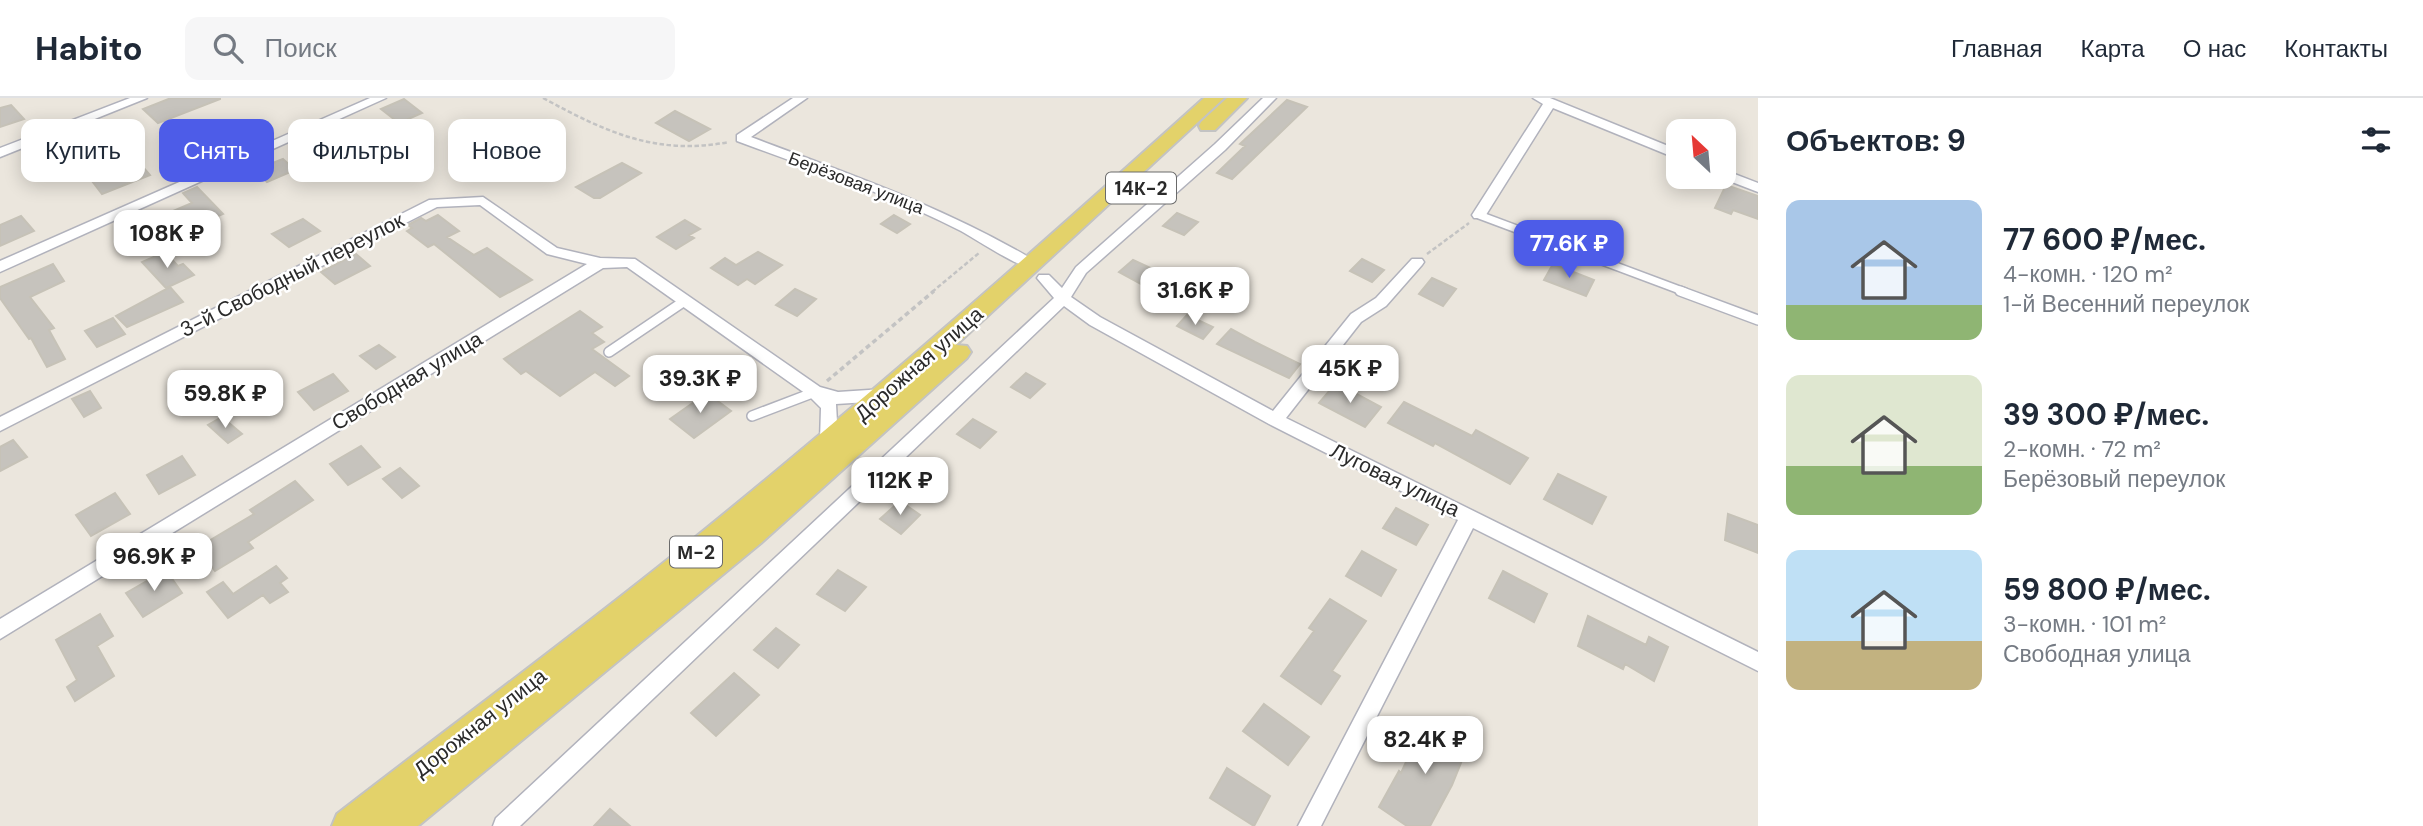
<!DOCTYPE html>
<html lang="ru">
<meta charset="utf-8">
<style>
body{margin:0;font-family:"DM Sans",sans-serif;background:#f6f6f7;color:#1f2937;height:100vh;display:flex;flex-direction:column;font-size:26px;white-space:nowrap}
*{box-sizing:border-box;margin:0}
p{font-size:23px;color:#747a83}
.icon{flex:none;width:38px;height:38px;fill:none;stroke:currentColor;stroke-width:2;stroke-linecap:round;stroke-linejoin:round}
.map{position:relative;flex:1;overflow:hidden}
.details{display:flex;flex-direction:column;background:#fff;width:665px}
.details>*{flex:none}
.guide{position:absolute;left:21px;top:21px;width:665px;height:63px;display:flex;gap:14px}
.needle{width:46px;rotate:334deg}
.controls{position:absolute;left:1666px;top:21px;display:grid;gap:14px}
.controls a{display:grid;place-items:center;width:70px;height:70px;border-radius:14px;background:#fff;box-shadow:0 4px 18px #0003;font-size:35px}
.price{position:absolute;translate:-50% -60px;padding:0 16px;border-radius:14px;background:#fff;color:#222;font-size:23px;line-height:46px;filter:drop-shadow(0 2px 4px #0008)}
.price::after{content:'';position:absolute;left:50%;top:42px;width:21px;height:16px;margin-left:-10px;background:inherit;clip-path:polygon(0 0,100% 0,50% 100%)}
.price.current{background:#4d5ce8;color:#fff}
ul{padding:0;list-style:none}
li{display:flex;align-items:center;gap:21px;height:175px;padding:0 28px}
li span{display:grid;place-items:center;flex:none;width:196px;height:140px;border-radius:14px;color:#555}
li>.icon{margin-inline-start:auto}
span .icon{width:84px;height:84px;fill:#fffc;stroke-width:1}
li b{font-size:30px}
h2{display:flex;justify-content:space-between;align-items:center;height:84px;padding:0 28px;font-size:30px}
.chip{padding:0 24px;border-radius:14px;background:#fff;box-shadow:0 4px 18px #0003;font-size:24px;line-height:63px}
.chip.current{background:#4d5ce8;color:#fff}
header{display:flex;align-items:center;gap:42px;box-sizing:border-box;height:98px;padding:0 35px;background:#fff;border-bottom:2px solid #e0e1e3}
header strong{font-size:33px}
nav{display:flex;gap:38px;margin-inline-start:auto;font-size:24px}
.search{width:490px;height:63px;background:#f6f6f7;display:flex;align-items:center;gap:18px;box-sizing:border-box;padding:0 24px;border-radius:14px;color:#747a83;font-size:26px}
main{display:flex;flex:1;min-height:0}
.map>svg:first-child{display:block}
.building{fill:#c6c3bd;stroke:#c6c2b7;stroke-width:2}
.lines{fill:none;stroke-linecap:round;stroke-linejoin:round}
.lane-far1-casing{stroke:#b1b2bc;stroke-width:10}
.lane-casing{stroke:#b1b2bc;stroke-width:12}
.street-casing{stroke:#b1b2bc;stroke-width:3}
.primary-casing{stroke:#c3c3c3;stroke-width:4}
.path-far1{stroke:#c3c3c3;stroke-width:2.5;stroke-dasharray:4.5 2.5;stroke-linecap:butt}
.path{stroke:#c3c3c3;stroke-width:3.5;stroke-dasharray:5 3.5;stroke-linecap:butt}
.lane-far1{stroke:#fff;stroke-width:7}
.lane{stroke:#fff;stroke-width:9}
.street{fill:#fff;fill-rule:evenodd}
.primary{fill:#e3d26a;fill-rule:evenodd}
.labels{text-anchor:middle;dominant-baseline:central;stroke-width:5;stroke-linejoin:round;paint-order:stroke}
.far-street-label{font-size:18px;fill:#2a2a2a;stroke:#fff}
.shield{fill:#fff;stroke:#6a6a6a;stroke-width:2}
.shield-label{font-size:19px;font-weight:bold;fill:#2a2a2a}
.street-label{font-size:21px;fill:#2a2a2a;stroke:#fff}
</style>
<header>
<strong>Habito</strong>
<div class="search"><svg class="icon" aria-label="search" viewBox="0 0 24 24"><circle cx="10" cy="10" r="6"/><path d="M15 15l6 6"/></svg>Поиск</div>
<nav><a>Главная</a><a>Карта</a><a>О нас</a><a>Контакты</a></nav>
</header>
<main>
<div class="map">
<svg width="1758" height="728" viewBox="0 0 1758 728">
<rect width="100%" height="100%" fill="#ebe6dd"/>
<path class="building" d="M171 0H220V1L158 25 143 11Z
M404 1 422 15 399 25 381 11Z
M1287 2 1307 9 1232 81 1217 75 1245 48 1240 46Z
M11 7 24 21 0 29V10Z
M675 13 710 31 689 43 656 25Z
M241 29 254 41 223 53 210 41Z
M83 32 114 60 130 54 150 77 102 96 69 53 43 64 31 52 59 41 64 45 61 41Z
M283 61 295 72 267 84 255 72Z
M622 65 641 75 600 100H594L576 89Z
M1726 87 1758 98V121L1733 112 1731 116 1715 110Z
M197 89 223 116 209 122 204 117 159 137 147 124 192 105 183 95Z
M1177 115 1198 124 1184 137 1163 128Z
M438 117 459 133 447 139 474 157 487 150 532 182 500 199 434 146 428 149 407 133 412 130 408 127 421 120 426 123Z
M894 117 910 126 897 135 881 126Z
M21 118 34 133 0 148V127Z
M303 121 320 133 289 149 272 136Z
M685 122 700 131 689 137 694 140 676 151 657 139Z
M165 154 178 168 183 166 194 177 166 190 142 164Z
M758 154 782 167 755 186 747 181 738 187 711 170 725 160 736 167Z
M356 156 370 168 335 186 321 174Z
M1362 161 1384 172 1372 184 1350 173Z
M1133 162 1155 172 1141 186 1119 174Z
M53 166 64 183 30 199 54 230 49 232 65 261 47 269 31 240 29 241 0 200V189Z
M1553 166 1594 182 1586 198 1544 182Z
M1432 180 1456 191 1443 208 1419 196Z
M170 189 183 204 127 229 116 218Z
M795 191 816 201 797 218 776 207Z
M580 213 602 229 592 235 604 244 592 251 629 278 615 288 595 274 560 298 526 273 521 276 504 261Z
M1187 217 1213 229 1203 241 1177 228Z
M113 220 125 236 97 249 85 233Z
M1231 231 1255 244 1300 266 1289 280 1217 246Z
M379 247 395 259 376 271 360 258Z
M1026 275 1045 286 1030 300 1011 289Z
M333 276 348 293 314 312 298 294Z
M1336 285 1381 309 1365 329 1319 305Z
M90 293 101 310 84 319 72 301Z
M707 295 731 313 694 340 670 321Z
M1404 304 1472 338 1476 332 1528 360 1510 386 1435 345 1433 348 1388 325Z
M222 319 242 336 228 345 208 327Z
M973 321 996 334 980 350 957 336Z
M13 342 27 359 0 373V349Z
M361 348 380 369 348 387 330 366Z
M182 358 195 377 159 396 147 377Z
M400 370 419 388 402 400 383 381Z
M1558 376 1606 399 1592 426 1544 401Z
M295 383 313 402 248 444 253 450 215 473 197 450 254 416 250 412Z
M115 395 130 416 91 438 76 417Z
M900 403 920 417 901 436 880 421Z
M1396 410 1428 427 1416 447 1383 430Z
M1728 416 1758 427V455L1725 442Z
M1362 453 1396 472 1381 498 1346 478Z
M276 468 287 480 280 485 288 494 270 505 263 497 228 520 207 494 223 484 233 496Z
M166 472 182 495 143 519 126 495Z
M838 472 866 489 845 513 817 496Z
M1503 473 1547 496 1534 524 1489 500Z
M1330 501 1366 523 1332 573 1340 578 1321 606 1281 578 1314 533 1309 530Z
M100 516 113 538 97 548 114 578 75 603 67 589 77 582 56 542Z
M1588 518 1646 547 1649 539 1668 549 1654 583 1625 566 1623 571 1578 548Z
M776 530 799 547 778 570 754 552Z
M734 575 759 597 716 638 691 615Z
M1264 606 1309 639 1288 667 1243 633Z
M1426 620 1469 645 1452 687 1430 728H1407L1379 709 1399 673 1401 675Z
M1227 670 1270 698 1254 728 1210 700Z
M610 711 630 728H594Z"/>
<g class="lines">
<defs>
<path id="lane-far1" d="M1479 117 1685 194"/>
<path id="lane" d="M1680 193 1758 222
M609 254 683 204
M752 318 815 294"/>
<path id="street" d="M130 0H147L0 59V50Z
M370 0H386L0 174V163Z
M793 0H807L751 39C849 76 947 110 1037 164L1039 167 1037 170C1024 174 976 141 961 133 890 96 812 71 737 43V37Z
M1263 0H1276L1225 52 1086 175 1071 199 1100 219 1273 313 1351 216 1376 200 1412 161H1422L1424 164 1422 167 1386 208 1361 224 1286 320 1758 554V573L1473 430 1321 728H1298L1458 422 1269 326 1090 227 1064 208 520 728H493L496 720 1054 200 1037 180 1039 177H1049L1062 190 1076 169 1215 46Z
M1533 0H1550L1678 52V61L1553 10 1484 120H1474L1472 117 1543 6Z
M1724 72 1758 85V94L1719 79H1724Z
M483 99 557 150 600 160 635 161 820 289 838 294 884 291 892 297 884 303 836 306 838 343 835 348H823L820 343 821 310 809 298 627 169 603 170 0 541V521L587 166 547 156 480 107 437 109 0 333V319L429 102Z"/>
<path id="primary" d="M1204 0H1224L956 247 967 248 971 254 967 260 761 445 418 728H332L337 716C452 627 569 541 682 450 861 306 1033 154 1204 0Z
M1227 0H1247L1215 32H1201L1199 28 1201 24Z"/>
</defs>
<use href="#lane-far1" class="lane-far1-casing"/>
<use href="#lane" class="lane-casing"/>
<use href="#street" class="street-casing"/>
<use href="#primary" class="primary-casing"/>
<path class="path-far1" d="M543 0C606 34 656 58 729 44
M1427 156 1469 125
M932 194 979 155"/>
<path class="path" d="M827 283 934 193"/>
<use href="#lane-far1" class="lane-far1"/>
<use href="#lane" class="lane"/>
<use href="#street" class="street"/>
<use href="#primary" class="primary"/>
</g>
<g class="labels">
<g class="far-street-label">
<text transform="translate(856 85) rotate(21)">Берёзовая улица</text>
</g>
<g class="shield">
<rect x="1106" y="74.5" width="70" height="31" rx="5"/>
<rect x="670" y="438.5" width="52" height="31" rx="5"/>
</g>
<g class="shield-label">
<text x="1141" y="90">14К-2</text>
<text x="696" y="454">М-2</text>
</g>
<g class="street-label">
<text transform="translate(292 177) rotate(-27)">3-й Свободный переулок</text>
<text transform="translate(919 266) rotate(-41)">Дорожная улица</text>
<text transform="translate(407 283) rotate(-31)">Свободная улица</text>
<text transform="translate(1395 382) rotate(26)">Луговая улица</text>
<text transform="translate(480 625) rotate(-38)">Дорожная улица</text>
</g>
</g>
</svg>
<div class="controls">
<a><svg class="needle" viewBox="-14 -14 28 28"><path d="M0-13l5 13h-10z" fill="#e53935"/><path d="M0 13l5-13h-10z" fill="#747a83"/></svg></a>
</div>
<b class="price" style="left:167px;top:172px">108K ₽</b>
<b class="price current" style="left:1569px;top:182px">77.6K ₽</b>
<b class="price" style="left:1195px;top:229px">31.6K ₽</b>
<b class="price" style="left:1350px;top:307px">45K ₽</b>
<b class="price" style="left:700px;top:317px">39.3K ₽</b>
<b class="price" style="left:225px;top:332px">59.8K ₽</b>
<b class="price" style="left:900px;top:419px">112K ₽</b>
<b class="price" style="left:154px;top:495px">96.9K ₽</b>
<b class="price" style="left:1425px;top:678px">82.4K ₽</b>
<div class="guide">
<a class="chip">Купить</a>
<a class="chip current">Снять</a>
<a class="chip">Фильтры</a>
<a class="chip">Новое</a>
</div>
</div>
<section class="details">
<h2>Объектов: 9<svg class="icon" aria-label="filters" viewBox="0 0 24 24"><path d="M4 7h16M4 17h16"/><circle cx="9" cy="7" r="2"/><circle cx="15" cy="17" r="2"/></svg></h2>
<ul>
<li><span style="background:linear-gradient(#a9c7e8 75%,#8fb573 0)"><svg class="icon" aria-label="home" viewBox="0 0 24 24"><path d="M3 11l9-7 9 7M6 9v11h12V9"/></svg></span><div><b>77 600 ₽/мес.</b><p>4-комн. · 120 m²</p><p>1-й Весенний переулок</p></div></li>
<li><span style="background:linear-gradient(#dfe7d0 65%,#8fb573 0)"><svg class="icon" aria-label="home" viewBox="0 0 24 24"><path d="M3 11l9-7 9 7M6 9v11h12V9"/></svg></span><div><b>39 300 ₽/мес.</b><p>2-комн. · 72 m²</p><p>Берёзовый переулок</p></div></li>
<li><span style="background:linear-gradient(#bfe0f5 65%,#c2b280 0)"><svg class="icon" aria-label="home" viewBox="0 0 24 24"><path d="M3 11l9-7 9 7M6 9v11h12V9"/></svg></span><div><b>59 800 ₽/мес.</b><p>3-комн. · 101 m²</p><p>Свободная улица</p></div></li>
</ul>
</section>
</main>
